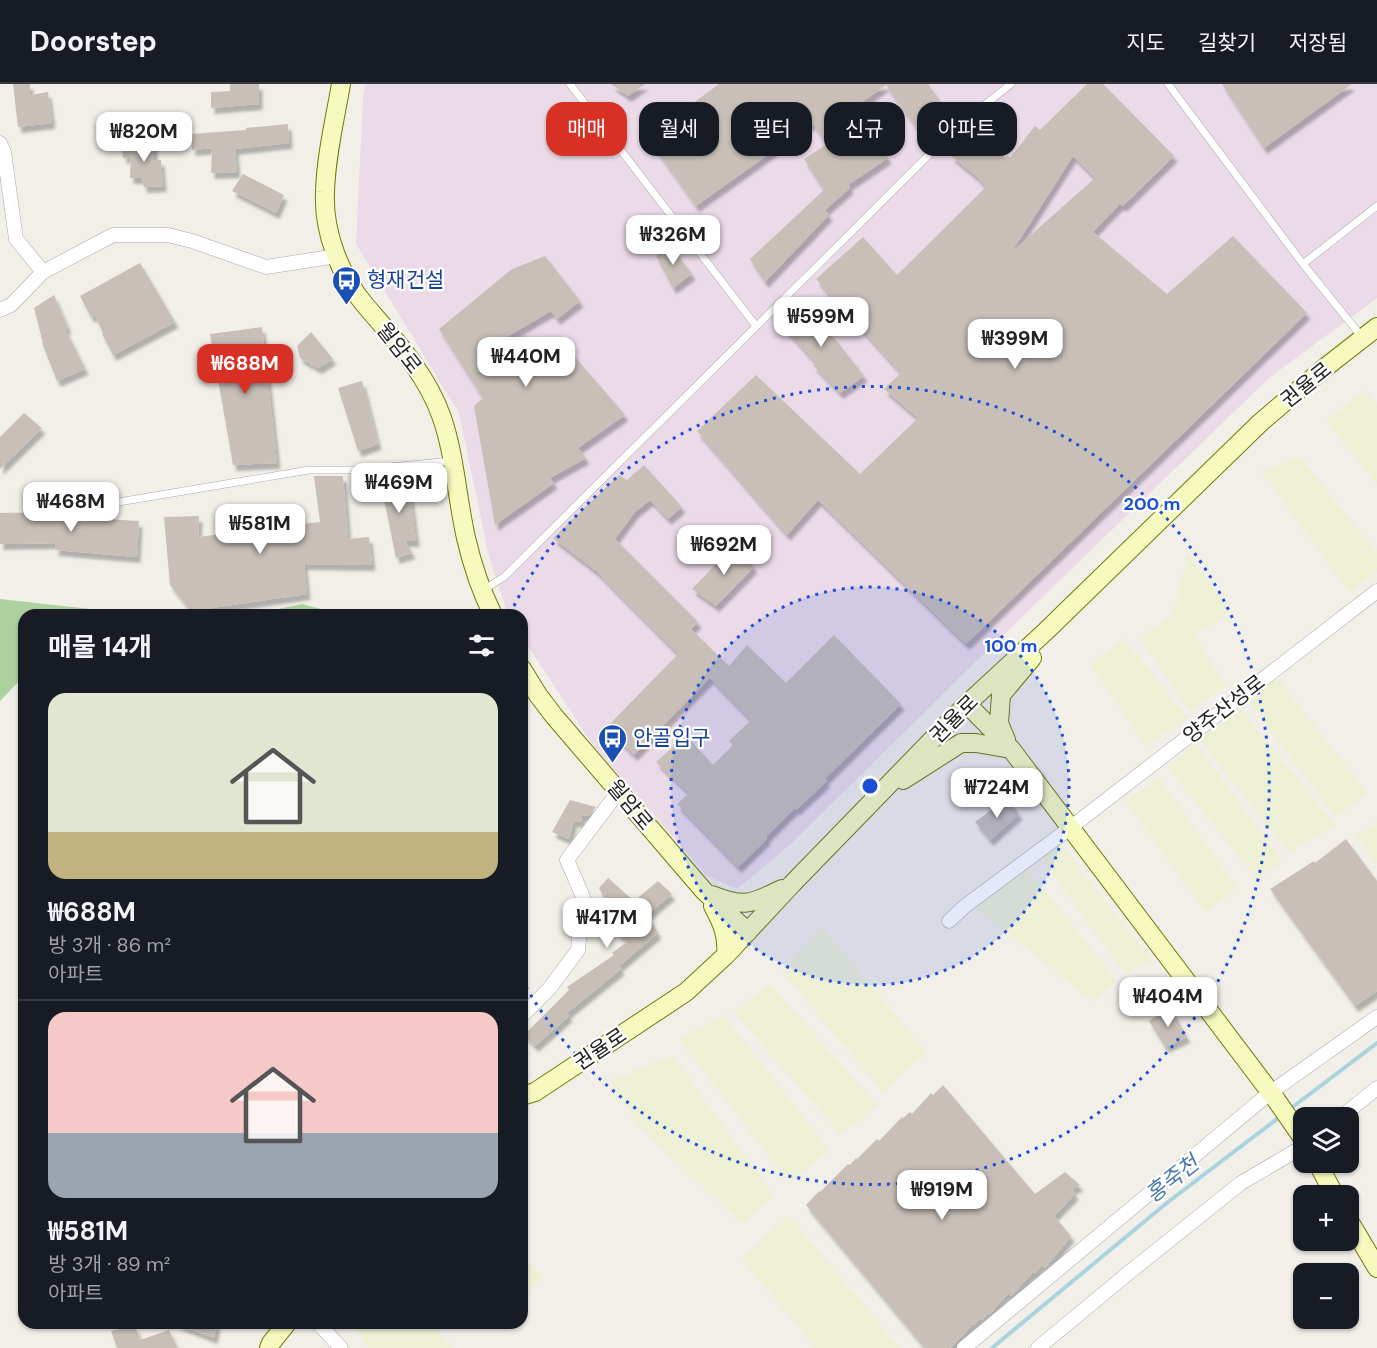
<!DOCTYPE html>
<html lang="ko">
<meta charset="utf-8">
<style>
body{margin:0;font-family:"DM Sans","Noto Sans KR",sans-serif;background:#242831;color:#f1f3f6;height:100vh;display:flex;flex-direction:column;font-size:22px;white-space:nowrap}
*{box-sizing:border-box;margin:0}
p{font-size:20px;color:#9ea1a6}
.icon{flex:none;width:33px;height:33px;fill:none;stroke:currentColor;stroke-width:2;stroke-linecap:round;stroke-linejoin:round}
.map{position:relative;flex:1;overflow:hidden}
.drawer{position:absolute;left:18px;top:525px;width:510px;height:720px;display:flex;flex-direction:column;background:#171b24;border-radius:18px;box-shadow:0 2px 4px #0004}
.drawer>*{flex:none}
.hud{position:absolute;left:546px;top:18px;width:570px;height:54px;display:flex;gap:12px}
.buttons{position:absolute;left:1293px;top:1023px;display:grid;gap:12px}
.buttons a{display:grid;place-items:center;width:66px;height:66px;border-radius:12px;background:#171b24;box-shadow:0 2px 4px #0004;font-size:30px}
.price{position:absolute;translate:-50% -51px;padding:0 14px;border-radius:12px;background:#fff;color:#222;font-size:20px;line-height:39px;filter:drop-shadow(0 2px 3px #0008)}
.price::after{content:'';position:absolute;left:50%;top:36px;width:18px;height:14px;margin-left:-9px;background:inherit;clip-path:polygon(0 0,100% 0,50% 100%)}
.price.selected{background:#d93025;color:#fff}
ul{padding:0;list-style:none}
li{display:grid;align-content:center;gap:12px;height:318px;padding:0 30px}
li+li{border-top:2px solid #363941}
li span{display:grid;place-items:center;height:186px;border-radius:18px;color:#555}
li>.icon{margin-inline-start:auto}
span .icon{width:108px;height:108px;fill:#fffc;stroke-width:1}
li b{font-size:26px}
h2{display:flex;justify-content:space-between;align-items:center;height:72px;padding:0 30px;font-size:26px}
.chip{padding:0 21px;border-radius:18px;background:#171b24;box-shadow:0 2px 4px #0004;font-size:21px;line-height:54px}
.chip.selected{background:#d93025;color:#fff}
header{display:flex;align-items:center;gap:36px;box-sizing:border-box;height:84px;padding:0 30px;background:#171b24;border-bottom:2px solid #363941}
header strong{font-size:28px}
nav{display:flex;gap:33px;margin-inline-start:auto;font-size:21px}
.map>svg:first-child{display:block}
.industrial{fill:#ebdbe8}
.farmland{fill:#eef0d5}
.forest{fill:#add19e}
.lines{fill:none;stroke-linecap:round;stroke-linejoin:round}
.stream{stroke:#aad3df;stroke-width:4}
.building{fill:#c7bfb8;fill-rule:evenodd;filter:url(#shadow)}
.lane-casing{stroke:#a9a9a9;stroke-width:8}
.street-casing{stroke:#a9a9a9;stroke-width:15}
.secondary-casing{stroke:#707d05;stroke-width:20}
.lane{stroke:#fff;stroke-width:7}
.street{stroke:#fff;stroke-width:14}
.secondary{stroke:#f7fabf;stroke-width:18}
.ring{fill:none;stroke:#1d4ed8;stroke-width:3;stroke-dasharray:3 6}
.labels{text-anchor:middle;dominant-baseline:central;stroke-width:4.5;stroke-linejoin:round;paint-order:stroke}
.transit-label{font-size:21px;fill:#164399;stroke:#fff;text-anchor:start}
.street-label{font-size:21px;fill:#222;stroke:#fff}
.water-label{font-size:22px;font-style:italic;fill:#4a7aab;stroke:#fff}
.centre{fill:#1d4ed8;stroke:#fff;stroke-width:3}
.ring-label{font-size:18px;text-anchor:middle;font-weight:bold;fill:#1d4ed8;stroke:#fff;stroke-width:4.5;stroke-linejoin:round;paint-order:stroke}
</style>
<header>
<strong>Doorstep</strong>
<nav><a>지도</a><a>길찾기</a><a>저장됨</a></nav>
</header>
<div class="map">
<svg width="1377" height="1264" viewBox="0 0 1377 1264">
<defs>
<filter id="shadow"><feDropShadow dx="3.5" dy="6" stdDeviation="1.5" flood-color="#0004"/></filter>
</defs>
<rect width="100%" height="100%" fill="#f2efe9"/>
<path class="industrial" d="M365 0H1377V214L1269 294 962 591 792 759 737 805 707 792 593 661 522 553V531H508L489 473 459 329 356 160 363 14Z"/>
<path class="farmland" d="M1365 307 1377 321V400L1326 336Z
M1299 372 1377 468V487L1349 508 1262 388Z
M1188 469 1230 528 1194 551 1226 602 1190 627 1140 555 1173 530Z
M1124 555 1188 634 1146 663 1090 580Z
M1273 589 1368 709 1336 733 1244 611Z
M1242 626 1335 741 1289 769 1198 654Z
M1195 658 1283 778 1256 795 1168 683Z
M1159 694 1237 804 1205 828 1126 717Z
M1377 738V780L1356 753Z
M1057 755 1153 877 1125 890 1041 774Z
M1027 785 1117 897 1093 917 975 824Z
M822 842 926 968 883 1008 782 888Z
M770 900 878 1022 840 1050 734 928Z
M724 931 829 1066 789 1098 679 955Z
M673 972 773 1111 742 1140 642 1045 609 997Z
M789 1131 900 1264H815L742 1174Z
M522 1169 542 1195 522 1213Z
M350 1239H432L453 1264H369Z"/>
<path class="forest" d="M0 515 144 531H24V592L0 617Z
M302 520 325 526 323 531H249Z"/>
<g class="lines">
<path class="stream" d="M1290 1025 1377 959
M992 1264 1168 1118 1281 1032"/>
</g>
<path class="building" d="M13 0H30V11L48 8 52 39 18 43Z
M230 0H259V20L211 24V8L230 7Z
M611 0H645L628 12Z
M719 0H928L943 21 917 44 886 1 854 24 888 74 848 101 850 104 825 126 829 131 765 198 750 175 824 106 804 75 827 60 812 39 696 122 647 53Z
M1087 0H1103L1174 72 1123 122 1120 120 1093 148 1167 210 1233 152 1307 229 966 560 818 416 787 451 697 347 756 291 860 390 918 334 884 305 901 289 816 195 863 153 897 191 986 103 977 93 951 72 980 46 1005 74 1008 72 1010 74 1035 42 1040 46ZM1073 72 1095 94 1014 166H1013Z
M1222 0H1352L1264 64Z
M288 40 289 59 235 65 237 88 211 89 212 64 192 66 191 50 246 46V44Z
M122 58 154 59V76H161L163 102 144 103 141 94H130L131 73 123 74Z
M243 90 284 111 276 129 232 107Z
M670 161 692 190 673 204 656 172Z
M545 172 580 217 557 235 551 227 498 258 521 286 563 259 625 331 578 364 586 374 550 394 554 399 495 441 474 322 483 314 439 245 512 185Z
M140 179 175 238 113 271 102 250 103 249 95 231 91 233 80 212Z
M54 211 68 244 65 245 85 285 57 297 42 259H43L34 224Z
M800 217 839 260 864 292 840 309 813 281 816 279 778 237Z
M262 243 277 379 233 381 210 250Z
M311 248 333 275 318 284 300 274 297 262Z
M362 297 378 360 358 367 338 304Z
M24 329 42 344 0 385V353Z
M644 381 682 423 668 435 650 416 635 428 615 455 698 538 691 545 729 582 747 561 786 599 834 551 901 620 825 695 827 697 796 726 795 724 766 753 767 755 738 783 677 720 689 709 656 678 686 651 713 681 733 661 729 657 751 636 710 594 634 671 606 644 678 570 596 487 553 454 619 391 627 396Z
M314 392H343L348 455 369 453 372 481 304 480 307 510 191 527 170 501 164 433 199 432 198 453 320 438Z
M408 393 416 457H405L412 469 396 474 380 396Z
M52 428V432L139 437 137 473 55 466 56 459 0 460V429Z
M735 460 754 483 716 522 692 505Z
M1007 714 1019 730 990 756 975 738Z
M570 716 596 723 590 731 581 732 582 738 574 737 569 755 552 748Z
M1346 755 1377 797V907L1355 922 1270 805 1314 777 1315 779Z
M608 794 634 817 658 797 672 810 647 831 658 849 619 882 621 885 567 929 569 932 535 962 524 951 569 906 567 903 614 871 612 869 627 858 602 833 601 834 595 824 604 814 599 804Z
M1170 923 1187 953 1165 963 1149 937Z
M943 1001 1035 1110 1065 1088 1080 1101 1072 1105 1075 1110 1054 1132 1071 1152 1045 1184 1042 1181 1035 1189 1033 1188 1011 1212 1008 1209 989 1231 988 1229 982 1236 980 1234 974 1241 973 1240 950 1264H925L806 1121 819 1107 820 1108 848 1080 850 1081 856 1074 857 1075 877 1055 879 1057 902 1033 903 1034 910 1028 912 1030 931 1009 933 1011Z
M177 1239H217L214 1254 177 1240Z
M135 1242 140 1256 169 1246 177 1264H117L111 1247Z"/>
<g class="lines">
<defs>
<path id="lane" d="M570 0 756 242
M1168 0 1303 180 1362 253
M1303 180 1377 122
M83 424 309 386H359L452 377
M483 506 504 493 958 42 1011 0"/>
<path id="street" d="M0 59 4 68 16 155 43 188
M0 226 11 221 43 188 113 151H168L192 157 266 183 337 172
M949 837 965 822 1070 744 1377 507
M522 932 549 905 578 866 583 813 567 776 619 707
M1340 1034 1377 1004
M318 1239 341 1264
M964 1264 1271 1008 1377 933
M1038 1264 1126 1191 1241 1099 1304 1062"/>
<path id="secondary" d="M341 0C335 35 326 72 325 108 323 147 340 192 365 221 395 256 427 290 442 334 455 372 457 414 466 454 472 480 481 507 493 531
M522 585 538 611 554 632 704 807 748 848
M967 620 1011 665 1277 1017 1304 1056
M1006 656 999 639 1001 611 1032 574
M903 696 961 659H976L1011 665
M712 811C745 824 751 820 782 805
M713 822C722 838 728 853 726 871
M522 1012 535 1008 686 908 726 871 792 800 967 620 1046 547 1261 338 1322 286 1377 243
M1317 1078 1335 1112
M1348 1135 1377 1184
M269 1264 271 1259 287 1239"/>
</defs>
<use href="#lane" class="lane-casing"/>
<use href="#street" class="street-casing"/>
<use href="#secondary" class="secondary-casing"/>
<use href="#lane" class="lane"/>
<use href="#street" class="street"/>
<use href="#secondary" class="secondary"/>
</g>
<circle cx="870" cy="702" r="199" fill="#1d4ed8" fill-opacity=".12"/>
<g class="ring">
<circle cx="870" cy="702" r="199"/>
<path d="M510 530A399 399 0 1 1 523 898"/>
</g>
<defs>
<symbol id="bus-pin" viewBox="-11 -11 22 30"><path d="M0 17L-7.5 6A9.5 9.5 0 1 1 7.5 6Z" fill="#1a4fb4" stroke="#fff"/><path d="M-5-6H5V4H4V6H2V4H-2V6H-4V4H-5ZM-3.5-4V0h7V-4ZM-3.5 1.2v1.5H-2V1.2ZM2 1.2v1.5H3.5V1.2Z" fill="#fff"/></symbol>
</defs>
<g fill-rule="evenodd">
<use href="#bus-pin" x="330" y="180" width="33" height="45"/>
<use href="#bus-pin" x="596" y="638" width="33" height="45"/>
</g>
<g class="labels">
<g class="transit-label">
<text x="367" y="196">형재건설</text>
<text x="633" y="654">안골입구</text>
</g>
<g class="street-label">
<text transform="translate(399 264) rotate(52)">월암로</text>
<text transform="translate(1306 301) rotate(-39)">권율로</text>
<text transform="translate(1224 625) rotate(-38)">양주산성로</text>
<text transform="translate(954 635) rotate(-45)">권율로</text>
<text transform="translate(630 721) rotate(50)">월암로</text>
<text transform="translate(600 965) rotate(-34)">권율로</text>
</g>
<g class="water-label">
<text transform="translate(1172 1095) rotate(-38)">홍죽천</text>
</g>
</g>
<circle cx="870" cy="702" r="9" class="centre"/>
<g class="ring-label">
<text x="1152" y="426">200 m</text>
<text x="1011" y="568">100 m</text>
</g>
</svg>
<div class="buttons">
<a><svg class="icon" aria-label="layers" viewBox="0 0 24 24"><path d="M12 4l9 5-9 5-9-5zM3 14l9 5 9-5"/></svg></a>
<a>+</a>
<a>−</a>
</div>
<b class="price" style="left:144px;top:79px">₩820M</b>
<b class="price" style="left:673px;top:182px">₩326M</b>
<b class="price" style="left:821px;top:264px">₩599M</b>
<b class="price" style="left:1015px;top:286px">₩399M</b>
<b class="price" style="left:526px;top:304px">₩440M</b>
<b class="price selected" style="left:245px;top:311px">₩688M</b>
<b class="price" style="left:399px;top:430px">₩469M</b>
<b class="price" style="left:71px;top:449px">₩468M</b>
<b class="price" style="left:260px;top:471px">₩581M</b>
<b class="price" style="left:724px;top:492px">₩692M</b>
<b class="price" style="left:997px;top:735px">₩724M</b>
<b class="price" style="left:607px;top:865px">₩417M</b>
<b class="price" style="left:1168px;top:944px">₩404M</b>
<b class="price" style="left:942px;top:1137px">₩919M</b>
<div class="hud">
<a class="chip selected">매매</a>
<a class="chip">월세</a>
<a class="chip">필터</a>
<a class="chip">신규</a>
<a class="chip">아파트</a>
</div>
<section class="drawer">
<h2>매물 14개<svg class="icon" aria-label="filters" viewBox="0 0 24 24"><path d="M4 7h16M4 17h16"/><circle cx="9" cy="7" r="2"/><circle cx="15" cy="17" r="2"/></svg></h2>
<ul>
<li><span style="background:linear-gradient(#dfe7d0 75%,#c2b280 0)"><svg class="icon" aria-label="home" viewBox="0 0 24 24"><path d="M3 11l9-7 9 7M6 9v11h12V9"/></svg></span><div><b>₩688M</b><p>방 3개 · 86 m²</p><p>아파트</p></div></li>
<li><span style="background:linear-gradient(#f6c9c9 65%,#9aa5b1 0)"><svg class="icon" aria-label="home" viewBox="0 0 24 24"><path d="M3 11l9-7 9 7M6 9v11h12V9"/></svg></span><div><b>₩581M</b><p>방 3개 · 89 m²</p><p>아파트</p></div></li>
</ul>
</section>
</div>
